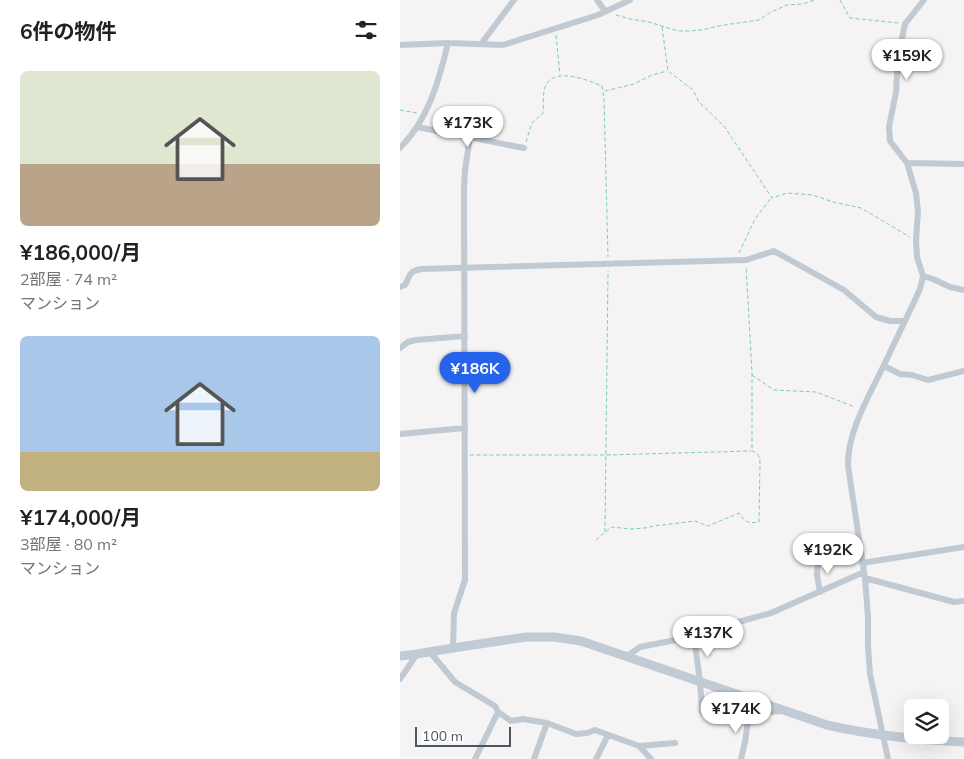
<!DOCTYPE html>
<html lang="ja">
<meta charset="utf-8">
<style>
body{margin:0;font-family:Mulish,"Noto Sans JP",sans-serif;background:#f6f6f6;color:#202124;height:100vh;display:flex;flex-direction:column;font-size:19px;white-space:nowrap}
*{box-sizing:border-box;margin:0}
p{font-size:16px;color:#757577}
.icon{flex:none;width:28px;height:28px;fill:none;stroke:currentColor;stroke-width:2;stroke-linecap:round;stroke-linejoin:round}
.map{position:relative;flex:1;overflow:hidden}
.sheet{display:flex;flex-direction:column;background:#fff;width:400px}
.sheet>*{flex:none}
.controls{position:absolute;left:504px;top:699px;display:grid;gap:10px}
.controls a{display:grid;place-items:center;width:45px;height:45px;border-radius:8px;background:#fff;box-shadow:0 5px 20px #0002;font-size:25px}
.scale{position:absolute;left:15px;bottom:12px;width:96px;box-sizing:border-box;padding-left:5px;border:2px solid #4a5661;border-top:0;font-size:14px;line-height:18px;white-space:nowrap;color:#4a5661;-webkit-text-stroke:4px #fff;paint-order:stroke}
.price{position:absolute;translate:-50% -42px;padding:0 11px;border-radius:18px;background:#fff;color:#222;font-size:16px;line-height:32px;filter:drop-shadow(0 1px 2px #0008)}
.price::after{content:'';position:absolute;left:50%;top:30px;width:15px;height:11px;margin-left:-8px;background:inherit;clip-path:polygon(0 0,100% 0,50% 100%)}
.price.selected{background:#2563eb;color:#fff}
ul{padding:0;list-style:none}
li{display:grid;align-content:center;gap:10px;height:265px;padding:0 20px}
li span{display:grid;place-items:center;height:155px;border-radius:8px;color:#555}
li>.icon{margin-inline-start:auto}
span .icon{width:90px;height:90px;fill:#fffc;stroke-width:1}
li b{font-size:21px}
h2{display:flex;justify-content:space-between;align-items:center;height:60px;padding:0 20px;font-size:21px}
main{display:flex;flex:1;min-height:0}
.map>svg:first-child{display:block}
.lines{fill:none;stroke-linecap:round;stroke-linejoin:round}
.path{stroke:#7ad0a6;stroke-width:1;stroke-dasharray:4 2.5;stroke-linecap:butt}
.street{stroke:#c1cad2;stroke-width:6}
.secondary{stroke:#c1cbd6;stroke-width:9}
</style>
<main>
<section class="sheet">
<h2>6件の物件<svg class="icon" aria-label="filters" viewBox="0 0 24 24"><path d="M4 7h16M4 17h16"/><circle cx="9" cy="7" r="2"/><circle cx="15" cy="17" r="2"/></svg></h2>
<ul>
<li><span style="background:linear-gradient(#dfe7d0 60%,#b9a48a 0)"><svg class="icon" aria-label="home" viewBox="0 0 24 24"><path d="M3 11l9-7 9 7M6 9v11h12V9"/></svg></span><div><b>¥186,000/月</b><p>2部屋 · 74 m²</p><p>マンション</p></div></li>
<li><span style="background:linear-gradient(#a9c7e8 75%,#c2b280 0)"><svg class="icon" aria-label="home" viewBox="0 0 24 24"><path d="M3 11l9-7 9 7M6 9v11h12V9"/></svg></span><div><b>¥174,000/月</b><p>3部屋 · 80 m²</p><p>マンション</p></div></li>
</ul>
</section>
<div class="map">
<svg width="564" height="759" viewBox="0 0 564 759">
<rect width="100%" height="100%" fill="#f5f3f3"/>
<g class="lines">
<path class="path" d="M440 0 450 18 499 23
M216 15 230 19 249 22 278 31H290L302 30 318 26 359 20 371 12 387 5 402 4 415 0
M262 27 268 71 293 90 299 102 324 126 372 198 387 193 413 195 433 202 461 208 510 237
M156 35 160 75
M205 91 234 84 252 75 267 71
M0 110 17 113
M126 142 132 123 143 113C144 105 142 92 146 85 155 67 188 80 202 86L204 98 208 257
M339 253 355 219 371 198
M352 375 374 390 416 392 455 407
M70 455H207L351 451
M205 532 208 271
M196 540 211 527 231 529 245 528 254 526 295 521 308 526 339 513C344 521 348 524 359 522L360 462C359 455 358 453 352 451V373L346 266"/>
<path class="street" d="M197 0 205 11
M81 44 114 0
M0 45 48 43 103 45 198 15 230 0
M17 127 124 148
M0 148C28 120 39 81 48 43
M507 163 564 164
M523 276 533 279 550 287 564 290
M0 287 5 285C11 275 7 272 21 269L346 260 374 251 444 290 476 317 490 321H505
M0 348 8 342 16 340 65 336
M484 366 500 374 512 375 528 380 564 371
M0 434 65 428
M418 559 417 575 420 592
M462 563 564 547
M465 578 554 602 564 601
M294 636 300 682 302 711 304 714 313 716 382 711
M53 648 54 613 65 580 64 190 65 170 70 137
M30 652 55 682 95 706 98 712 111 721 123 719 147 723 176 734 187 733 195 730 239 746 275 743
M226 657 240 647 291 637 324 626 371 613 464 572
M0 679 17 654
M239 746 251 759
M75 759 98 712
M134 759 147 723
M196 759 208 735
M341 759 345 742 349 714
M488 759 470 674 468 646V617L465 578 448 466C447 433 468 398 482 369 495 342 508 315 520 289L523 276 517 257 516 240 518 212 516 193 507 163 490 141 489 127 496 92 498 58 505 24 524 0"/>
<path class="secondary" d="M0 656 17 654 53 648 126 637H154L181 641 427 725C471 735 518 740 564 742"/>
</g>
</svg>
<div class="controls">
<a><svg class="icon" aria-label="layers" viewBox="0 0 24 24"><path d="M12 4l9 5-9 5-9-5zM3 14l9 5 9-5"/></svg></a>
</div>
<div class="scale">100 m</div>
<b class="price" style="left:507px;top:81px">¥159K</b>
<b class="price" style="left:68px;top:148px">¥173K</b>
<b class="price selected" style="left:75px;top:394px">¥186K</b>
<b class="price" style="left:428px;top:575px">¥192K</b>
<b class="price" style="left:308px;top:658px">¥137K</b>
<b class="price" style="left:336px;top:734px">¥174K</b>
</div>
</main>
